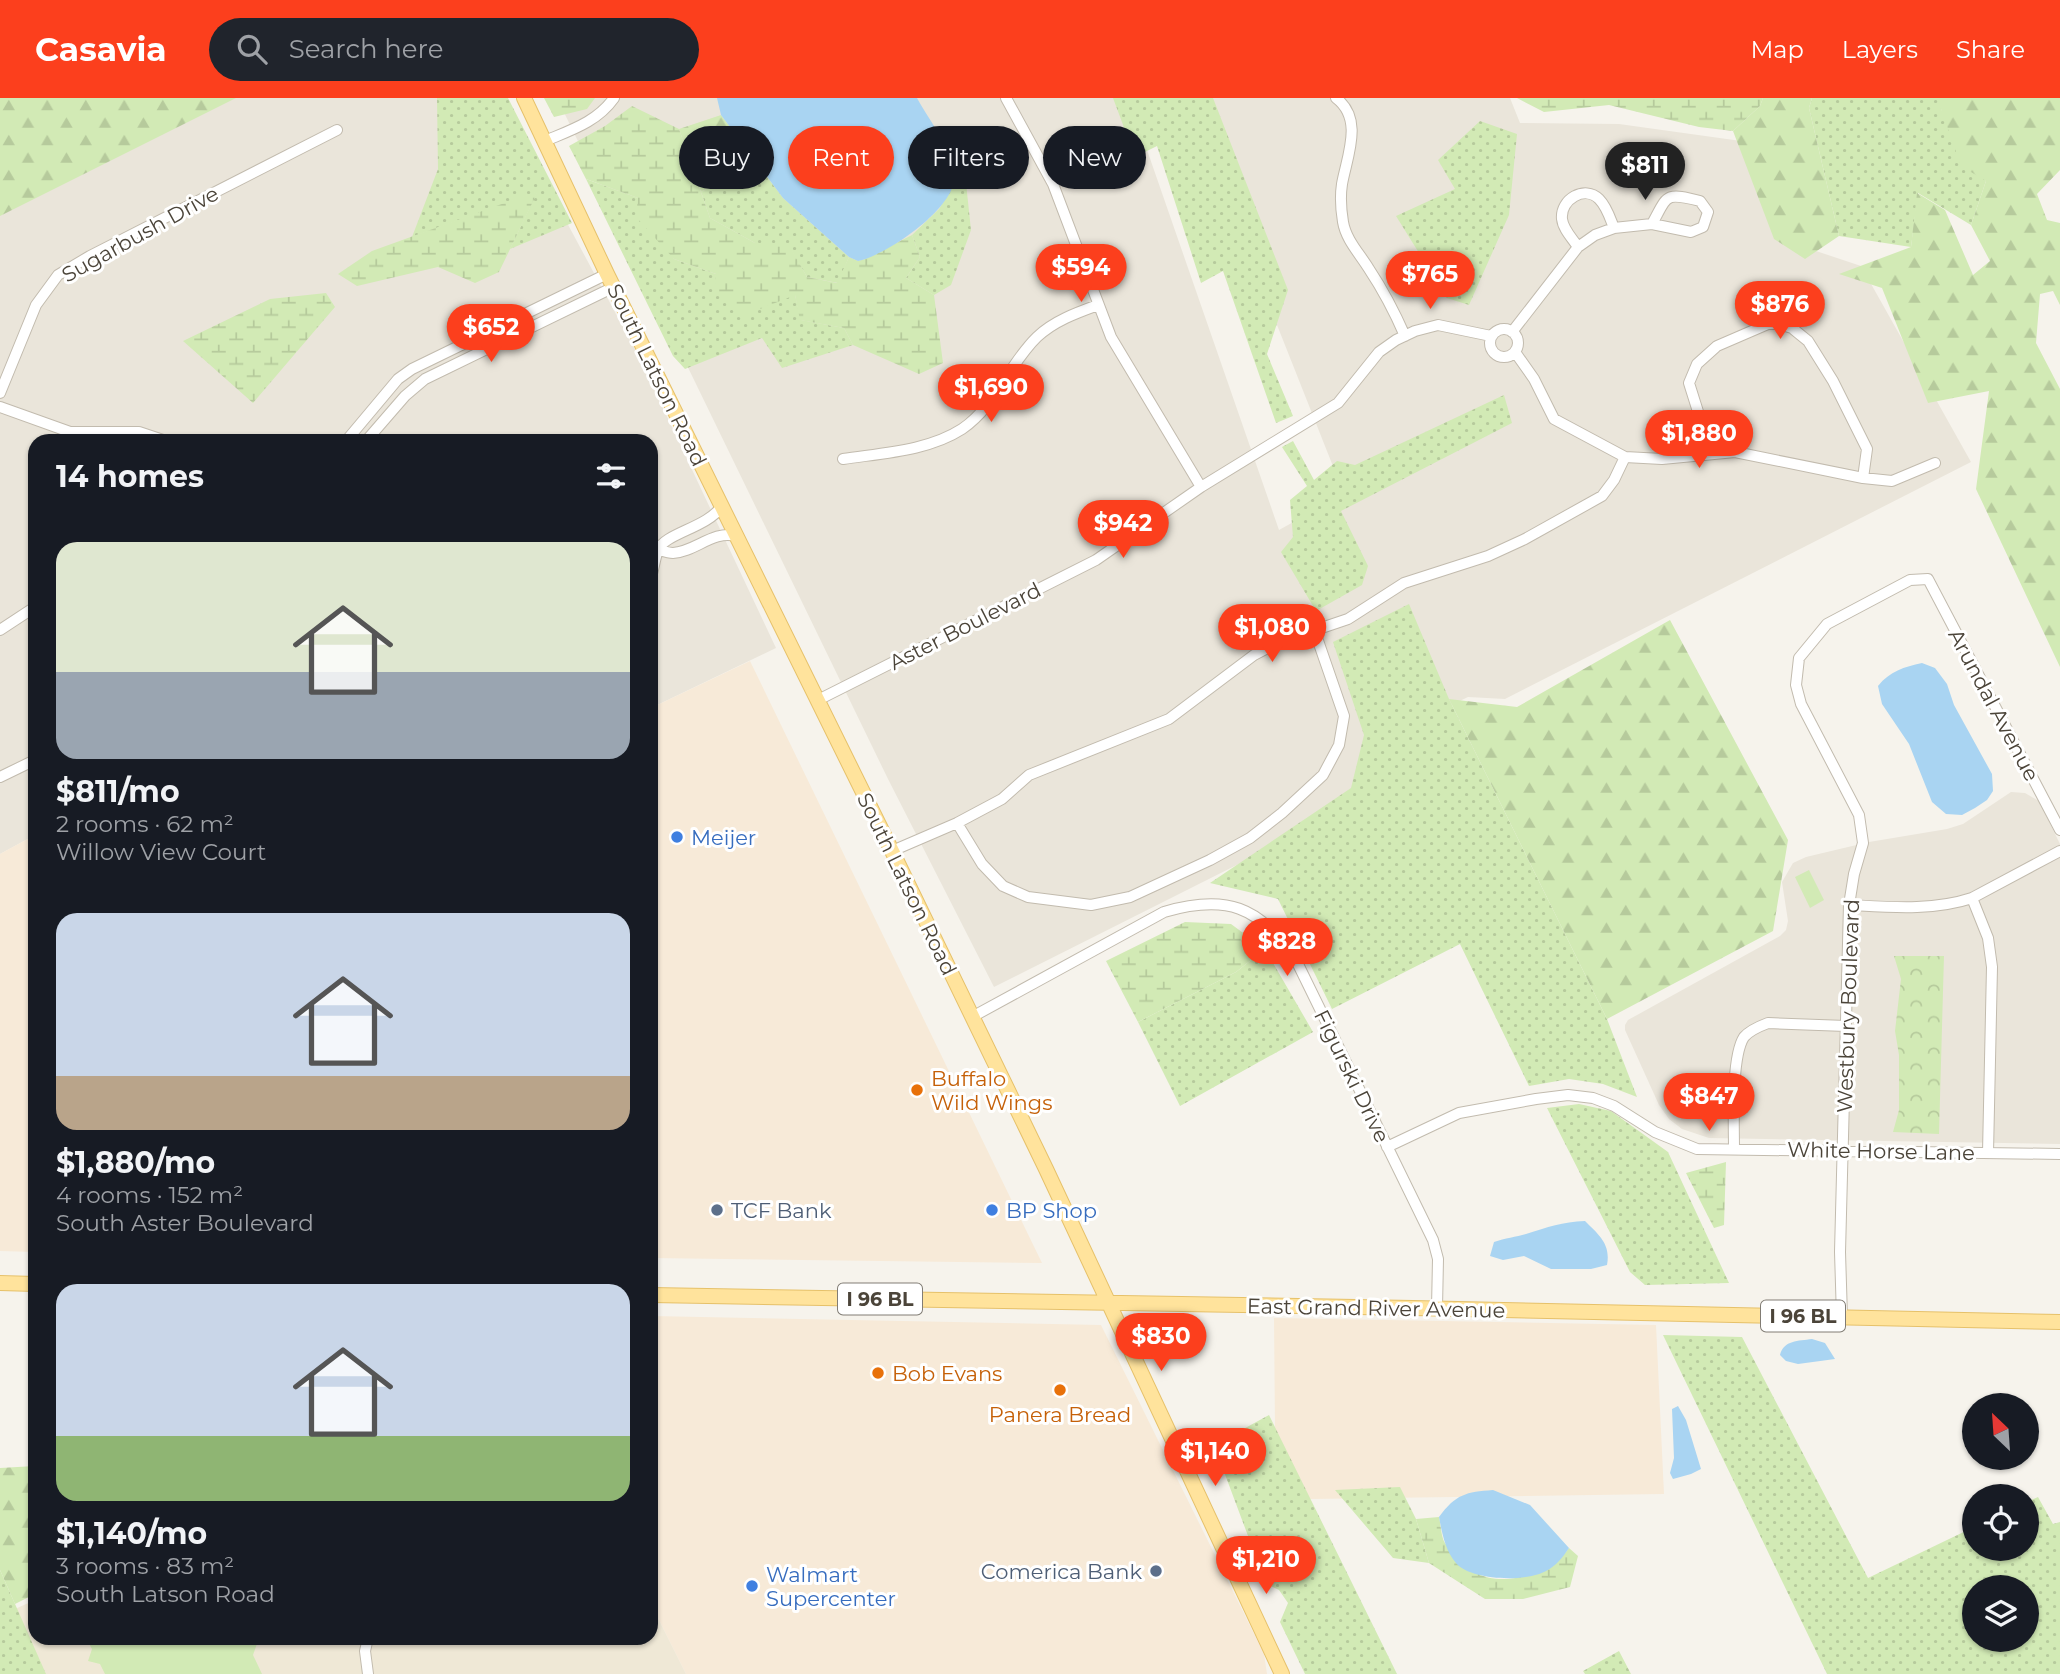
<!DOCTYPE html>
<meta charset="utf-8">
<style>
body{margin:0;font-family:Montserrat,sans-serif;background:#20242c;color:#f1f3f6;height:100vh;display:flex;flex-direction:column;font-size:26px;white-space:nowrap}
*{box-sizing:border-box;margin:0}
p{font-size:23px;color:#9ea1a6}
.icon{flex:none;width:38px;height:38px;fill:none;stroke:currentColor;stroke-width:2;stroke-linecap:round;stroke-linejoin:round}
.map{position:relative;flex:1;overflow:hidden}
.sheet{position:absolute;left:28px;top:336px;width:630px;height:1211px;display:flex;flex-direction:column;background:#171b24;border-radius:21px;box-shadow:0 2px 5px #0004}
.sheet>*{flex:none}
.guide{position:absolute;left:679px;top:28px;width:665px;height:63px;display:flex;gap:14px}
.needle{width:46px;rotate:335deg}
.controls{position:absolute;left:1962px;top:1295px;display:grid;gap:14px}
.controls a{display:grid;place-items:center;width:77px;height:77px;border-radius:50%;background:#171b24;box-shadow:0 2px 5px #0004;font-size:35px}
.price{position:absolute;translate:-50% -60px;padding:0 16px;border-radius:24px;background:#fc3f1d;color:#fff;font-size:23px;line-height:46px;filter:drop-shadow(0 2px 4px #0008)}
.price::after{content:'';position:absolute;left:50%;top:42px;width:21px;height:16px;margin-left:-10px;background:inherit;clip-path:polygon(0 0,100% 0,50% 100%)}
.price.current{background:#222;color:#fff}
ul{padding:0;list-style:none}
li{display:grid;align-content:center;gap:14px;height:371px;padding:0 28px}
li span{display:grid;place-items:center;height:217px;border-radius:21px;color:#555}
li>.icon{margin-inline-start:auto}
span .icon{width:126px;height:126px;fill:#fffc;stroke-width:1}
li b{font-size:30px}
h2{display:flex;justify-content:space-between;align-items:center;height:84px;padding:0 28px;font-size:30px}
.tag{padding:0 24px;border-radius:32px;background:#171b24;box-shadow:0 2px 5px #0004;font-size:24px;line-height:63px}
.tag.current{background:#fc3f1d;color:#fff}
header{display:flex;align-items:center;gap:42px;box-sizing:border-box;height:98px;padding:0 35px;background:#fc3f1d;color:#fff}
header strong{font-size:33px}
nav{display:flex;gap:38px;margin-inline-start:auto;font-size:24px}
.search{width:490px;height:63px;background:#20242c;display:flex;align-items:center;gap:18px;box-sizing:border-box;padding:0 24px;border-radius:38px;color:#9ea1a6;font-size:26px}
.map>svg:first-child{display:block}
.residential{fill:#eae5da}
.commercial{fill:#f7ead8}
.education{fill:#efe8d6}
.grass{fill:url(#grass-dots);fill-rule:evenodd}
.forest{fill:url(#forest-firs)}
.wetland{fill:url(#wetland-marsh)}
.park{fill:url(#park-crowns)}
.pitch{fill:#d2eab5}
.water{fill:#a9d4f2}
.lines{fill:none;stroke-linecap:round;stroke-linejoin:round}
.minor-casing{stroke:#c2bbae;stroke-width:12}
.major-casing{stroke:#e6c16a;stroke-width:16}
.minor{stroke:#fff;stroke-width:10}
.major{stroke:#ffe39c;stroke-width:14}
.shop-dot{fill:#3f7fe0;stroke:#fff;stroke-width:2.5}
.food-dot{fill:#e8710a;stroke:#fff;stroke-width:2.5}
.service-dot{fill:#5c6f8a;stroke:#fff;stroke-width:2.5}
.labels{text-anchor:middle;dominant-baseline:central;stroke-width:6;stroke-linejoin:round;paint-order:stroke}
.shield{fill:#fff;stroke:#817c74;stroke-width:2}
.shield-label{font-size:19px;font-weight:bold;fill:#4b4439}
.street-label{font-size:21px;fill:#4b4439;stroke:#fff}
.shop-label{font-size:21px;fill:#366cbe;stroke:#fff;text-anchor:start}
.food-label{font-size:21px;fill:#c56008;stroke:#fff;text-anchor:start}
.service-label{font-size:21px;fill:#4e5e75;stroke:#fff;text-anchor:start}
</style>
<header>
<strong>Casavia</strong>
<div class="search"><svg class="icon" aria-label="search" viewBox="0 0 24 24"><circle cx="10" cy="10" r="6"/><path d="M15 15l6 6"/></svg>Search here</div>
<nav><a>Map</a><a>Layers</a><a>Share</a></nav>
</header>
<div class="map">
<svg width="2060" height="1576" viewBox="0 0 2060 1576">
<defs>
<pattern id="grass-dots" width="8" height="8" patternUnits="userSpaceOnUse" patternTransform="scale(1.75)"><rect width="8" height="8" fill="#d2eab5"/><path d="M2 2h.1M6 6h.1" fill="none" stroke="#b6ca9c" stroke-width="1.8" stroke-linecap="round"/></pattern>
<pattern id="forest-firs" width="22" height="20" patternUnits="userSpaceOnUse" patternTransform="scale(1.75)"><rect width="22" height="20" fill="#d2eab5"/><path d="M5 1l3.5 6h-7zM16 11l3.5 6h-7z" fill="#b6ca9c"/></pattern>
<pattern id="wetland-marsh" width="20" height="14" patternUnits="userSpaceOnUse" patternTransform="scale(1.75)"><rect width="20" height="14" fill="#d2eab5"/><path d="M1 5h8M5 5V1M11 12h8M15 12V8" fill="none" stroke="#b6ca9c"/></pattern>
<pattern id="park-crowns" width="20" height="18" patternUnits="userSpaceOnUse" patternTransform="scale(1.75)"><rect width="20" height="18" fill="#d2eab5"/><path d="M2 6a3 3 0 1 1 6 0M12 15a3 3 0 1 1 6 0" fill="none" stroke="#b6ca9c"/></pattern>
</defs>
<rect width="100%" height="100%" fill="#f6f3ec"/>
<path class="residential" d="M198 0H500L638 257 776 550 651 610V343H35V737L0 756V97Z
M557 0H1129L1279 432 1344 396 1187 0H1510L1520 25 1619 26 1777 48 1795 146 1861 168 1971 364 1505 601 1468 599 1375 644 1360 705 994 889 888 681Z
M2011 694 2025 695 2039 703 2060 746V1046L1709 1040 1682 1031 1669 1021 1659 1007 1625 932V927L1628 922 1780 838 1786 832 1788 823 1782 784 1793 765 1806 759 1869 744 1947 731 1963 726Z"/>
<path class="commercial" d="M750 563 1042 1165 651 1160V610Z
M35 737V1154L0 1153V756Z
M651 1218 1101 1227 1264 1556 1267 1576H686L651 1506Z
M1274 1220 1656 1227 1664 1396 1310 1401 1275 1331Z"/>
<path class="education" d="M0 1479 15 1511 35 1502V1540H651V1506L686 1576H0Z"/>
<path class="grass" d="M437 0H508L572 125 510 151 537 94 412 139 438 71Z
M1113 0H1213L1288 192 1267 256 1293 318 1276 325 1223 173 1201 185 1157 48 1135 59Z
M1812 0H1941V11L1986 83 1971 127 1918 95 1911 149 1839 138 1809 10Z
M1480 23 1517 36 1509 117 1469 207 1447 200 1396 118 1455 91 1438 62Z
M756 64 783 100 849 159 838 185 807 179 787 145H755L710 120 701 94Z
M586 81 638 100 674 161 716 176 795 197 801 222 844 230 853 247 782 270 762 240 685 271 673 258Z
M966 85 971 132 951 187 934 197 906 180 920 159 912 137 939 111 954 86Z
M1504 297 1512 325 1341 413 1368 468 1362 487 1316 513 1281 454 1293 439 1290 402 1307 388 1282 349 1293 343 1314 382 1337 363 1355 367Z
M1409 506 1449 601 1607 921 1637 999 1603 986 1569 981 1529 988 1460 846 1332 911 1278 801 1210 785 1351 690 1364 637 1333 544Z
M1265 851 1313 934 1180 1008 1138 924 1236 874Z
M1579 1006 1611 1013 1668 1054 1729 1185 1645 1187 1630 1174 1547 1010Z
M1663 1237 1742 1239 1868 1480 1974 1429V1451H2026L2027 1404 2038 1399 2053 1426 2060 1424V1576H1827ZM1974 1489H2026V1542H1974Z
M1269 1317 1397 1576H1305L1280 1524 1288 1505 1279 1492 1266 1486 1214 1347Z
M1400 1389 1416 1421 1429 1465 1393 1460 1335 1392Z
M0 1472 46 1576H0Z
M1619 1553 1631 1576H1585L1583 1573Z"/>
<path class="forest" d="M0 0H236L0 118Z
M1763 0H1812L1809 10 1839 138 1805 161 1774 141 1733 33 1760 8Z
M1941 0H2060V72L2037 96 2047 122 2060 125V207L2053 193 2040 196 2036 245 2060 291V569L1976 391 1989 293 1928 305 1882 190 1839 176 1911 149 1917 95 1945 112 1973 177 1990 163 1971 127 1986 83 1961 68 1941 11Z
M721 17 756 64 701 94 679 31Z
M1670 522 1788 742 1773 833 1607 921 1449 601 1517 609Z
M35 1368V1496L15 1506 0 1472V1370Z"/>
<path class="wetland" d="M544 0H595L587 11 554 19Z
M1517 0H1763L1760 8 1733 33 1699 29 1609 7 1544 14Z
M632 8 679 31 710 120 755 145H788L807 179 837 185 849 159 858 163 865 161 912 137 920 159 906 180 934 197 943 265 919 276 853 247 844 230 800 222 795 197 745 217 715 195 716 176 674 161 636 119 638 100 586 81 569 48 605 28Z
M538 93 499 174 475 185 438 169 357 188 338 176 372 153Z
M326 195 335 209 253 305 183 243 270 201Z
M1185 824 1231 826 1265 851 1236 874 1138 924 1106 863Z
M1726 1064 1724 1127 1714 1130 1686 1075Z
M1439 1419C1441 1427 1441 1439 1445 1445 1450 1452 1470 1471 1477 1475 1504 1491 1553 1473 1569 1450L1578 1458 1570 1489 1523 1501H1485L1429 1465 1416 1421Z"/>
<path class="park" d="M1894 858H1944L1939 1036 1893 1034 1899 1012V957L1895 933 1901 881Z"/>
<path class="pitch" d="M1809 772 1824 802 1810 810 1795 779Z
M86 1540H259L253 1557 262 1576H105L100 1566 88 1563 92 1551Z"/>
<path class="water" d="M717 0H917C928 20 954 55 955 77 956 110 887 157 858 163L849 159 783 100 721 17Z
M1922 565 1935 570 1947 586 1954 607 1992 676 1993 693 1987 702 1975 710 1962 717 1946 716 1932 704 1909 646 1882 606 1878 588C1890 573 1904 569 1922 565Z
M1585 1123C1599 1137 1611 1146 1607 1167L1591 1171H1551L1524 1158 1503 1162 1490 1158 1494 1144C1505 1140 1516 1139 1526 1136 1548 1129 1562 1124 1585 1123Z
M1812 1241 1825 1245 1835 1261 1798 1266 1786 1263 1780 1257C1784 1242 1798 1243 1812 1241Z
M1678 1308 1686 1322 1701 1371 1691 1376 1673 1381 1670 1375 1674 1360 1672 1311Z
M1493 1392 1530 1407 1569 1450C1563 1459 1556 1468 1546 1473 1527 1484 1471 1483 1456 1465 1445 1452 1442 1435 1439 1419 1456 1396 1466 1394 1493 1392Z"/>
<g class="lines">
<defs>
<path id="minor" d="M1006 0 1053 86 1111 239 1201 389
M1336 0C1364 21 1347 58 1342 86 1340 99 1341 112 1343 124 1346 142 1360 156 1369 171 1383 192 1395 215 1405 238
M545 43C571 32 597 24 614 0
M1578 149C1572 140 1563 131 1562 121 1560 101 1585 87 1599 101 1607 109 1610 120 1614 130
M1490 245a14 14 0 1 1 28 0a14 14 0 1 1-28 0Z
M1512 234 1578 149 1595 137 1614 130 1652 126C1668 97 1664 94 1700 103L1708 114 1703 129 1691 134 1652 126
M1515 254 1534 281 1554 321 1625 359 1662 361 1735 354 1863 380 1892 383 1935 365
M0 295 36 207 58 177 90 158 337 32
M0 309 70 334H139L166 343
M346 343 398 281 412 271 607 176
M366 343 405 298 425 281 614 189
M1711 355 1689 285 1697 266 1717 248 1768 226H1779L1792 230 1808 243 1833 283 1867 351 1863 380
M843 361C882 355 928 353 962 331 996 308 1008 267 1037 239 1054 223 1076 215 1098 207
M651 450C658 451 666 455 673 455 695 454 713 432 736 438
M651 479C654 470 655 460 658 452 665 435 707 430 722 408
M0 532 35 509
M818 602 1096 462 1201 389 1338 305 1379 254 1396 242 1415 233 1438 227 1491 238
M0 679 35 662
M957 725 982 766 1003 788 1028 799 1091 807 1130 799 1210 762 1250 740 1282 715 1323 677 1339 647 1344 618 1315 534
M892 753 957 725 1002 701 1029 677 1169 621 1254 557 1277 545 1348 521 1404 485 1488 458 1525 441 1602 398 1614 382 1625 359
M1972 800 1988 840 1992 869 1988 1055
M1849 807C1889 809 1933 813 1972 800L2060 753
M972 919 1164 814C1226 796 1259 808 1295 860L1433 1142 1438 1161 1437 1210
M1387 1049 1459 1015 1536 1001 1568 997 1593 1000 1614 1008 1655 1034 1697 1051 2060 1056
M1734 1051C1734 1026 1731 959 1744 939 1750 932 1760 928 1768 925L1846 928
M1842 1219 1840 1154 1849 807 1854 776 1863 745 1859 717 1801 606 1796 587 1799 560 1827 526 1910 482 1928 481 2060 732
M368 1540 365 1553 368 1576"/>
<path id="major" d="M524 0 607 176 892 753 1046 1071 1282 1576
M0 1185 35 1186
M651 1197 1413 1210 2060 1224"/>
</defs>
<use href="#minor" class="minor-casing"/>
<use href="#major" class="major-casing"/>
<use href="#minor" class="minor"/>
<use href="#major" class="major"/>
</g>
<g class="shop-dot">
<circle cx="677" cy="739" r="7"/>
<circle cx="992" cy="1112" r="7"/>
<circle cx="752" cy="1488" r="7"/>
</g>
<g class="food-dot">
<circle cx="917" cy="992" r="7"/>
<circle cx="878" cy="1275" r="7"/>
<circle cx="1060" cy="1292" r="7"/>
</g>
<g class="service-dot">
<circle cx="717" cy="1112" r="7"/>
<circle cx="1156" cy="1473" r="7"/>
</g>
<g class="labels">
<g class="shield">
<rect x="838" y="1185.5" width="84" height="31" rx="5"/>
<rect x="1761" y="1202.5" width="84" height="31" rx="5"/>
</g>
<g class="shield-label">
<text x="880" y="1201">I 96 BL</text>
<text x="1803" y="1218">I 96 BL</text>
</g>
<g class="street-label">
<text transform="translate(140 136) rotate(-29)">Sugarbush Drive</text>
<text transform="translate(657 277) rotate(64)">South Latson Road</text>
<text transform="translate(965 528) rotate(-27)">Aster Boulevard</text>
<text transform="translate(1994 607) rotate(62)">Arundal Avenue</text>
<text transform="translate(907 786) rotate(64)">South Latson Road</text>
<text transform="translate(1848 908) rotate(-88)">Westbury Boulevard</text>
<text transform="translate(1352 978) rotate(64)">Figurski Drive</text>
<text transform="translate(1881 1053) rotate(1)">White Horse Lane</text>
<text transform="translate(1376 1210) rotate(1)">East Grand River Avenue</text>
</g>
<g class="shop-label">
<text x="691" y="739">Meijer</text>
<text x="1006" y="1112">BP Shop</text>
<text x="766" y="1476">Walmart<tspan x="766" dy="24">Supercenter</tspan></text>
</g>
<g class="food-label">
<text x="931" y="980">Buffalo<tspan x="931" dy="24">Wild Wings</tspan></text>
<text x="892" y="1275">Bob Evans</text>
<text x="1060" y="1316" text-anchor="middle">Panera Bread</text>
</g>
<g class="service-label">
<text x="731" y="1112">TCF Bank</text>
<text x="1142" y="1473" text-anchor="end">Comerica Bank</text>
</g>
</g>
</svg>
<div class="controls">
<a><svg class="needle" viewBox="-14 -14 28 28"><path d="M0-13l5 13h-10z" fill="#e53935"/><path d="M0 13l5-13h-10z" fill="#9ea1a6"/></svg></a>
<a><svg class="icon" aria-label="locate" viewBox="0 0 24 24"><circle cx="12" cy="12" r="6"/><path d="M12 2v4M12 18v4M2 12h4M18 12h4"/></svg></a>
<a><svg class="icon" aria-label="layers" viewBox="0 0 24 24"><path d="M12 4l9 5-9 5-9-5zM3 14l9 5 9-5"/></svg></a>
</div>
<b class="price current" style="left:1645px;top:104px">$811</b>
<b class="price" style="left:1081px;top:206px">$594</b>
<b class="price" style="left:1430px;top:213px">$765</b>
<b class="price" style="left:1780px;top:243px">$876</b>
<b class="price" style="left:491px;top:266px">$652</b>
<b class="price" style="left:991px;top:326px">$1,690</b>
<b class="price" style="left:1699px;top:372px">$1,880</b>
<b class="price" style="left:1123px;top:462px">$942</b>
<b class="price" style="left:1272px;top:566px">$1,080</b>
<b class="price" style="left:1287px;top:880px">$828</b>
<b class="price" style="left:1709px;top:1035px">$847</b>
<b class="price" style="left:1161px;top:1275px">$830</b>
<b class="price" style="left:1215px;top:1390px">$1,140</b>
<b class="price" style="left:1266px;top:1498px">$1,210</b>
<div class="guide">
<a class="tag">Buy</a>
<a class="tag current">Rent</a>
<a class="tag">Filters</a>
<a class="tag">New</a>
</div>
<section class="sheet">
<h2>14 homes<svg class="icon" aria-label="filters" viewBox="0 0 24 24"><path d="M4 7h16M4 17h16"/><circle cx="9" cy="7" r="2"/><circle cx="15" cy="17" r="2"/></svg></h2>
<ul>
<li><span style="background:linear-gradient(#dfe7d0 60%,#9aa5b1 0)"><svg class="icon" aria-label="home" viewBox="0 0 24 24"><path d="M3 11l9-7 9 7M6 9v11h12V9"/></svg></span><div><b>$811/mo</b><p>2 rooms · 62 m²</p><p>Willow View Court</p></div></li>
<li><span style="background:linear-gradient(#c9d6e8 75%,#b9a48a 0)"><svg class="icon" aria-label="home" viewBox="0 0 24 24"><path d="M3 11l9-7 9 7M6 9v11h12V9"/></svg></span><div><b>$1,880/mo</b><p>4 rooms · 152 m²</p><p>South Aster Boulevard</p></div></li>
<li><span style="background:linear-gradient(#c9d6e8 70%,#8fb573 0)"><svg class="icon" aria-label="home" viewBox="0 0 24 24"><path d="M3 11l9-7 9 7M6 9v11h12V9"/></svg></span><div><b>$1,140/mo</b><p>3 rooms · 83 m²</p><p>South Latson Road</p></div></li>
</ul>
</section>
</div>
